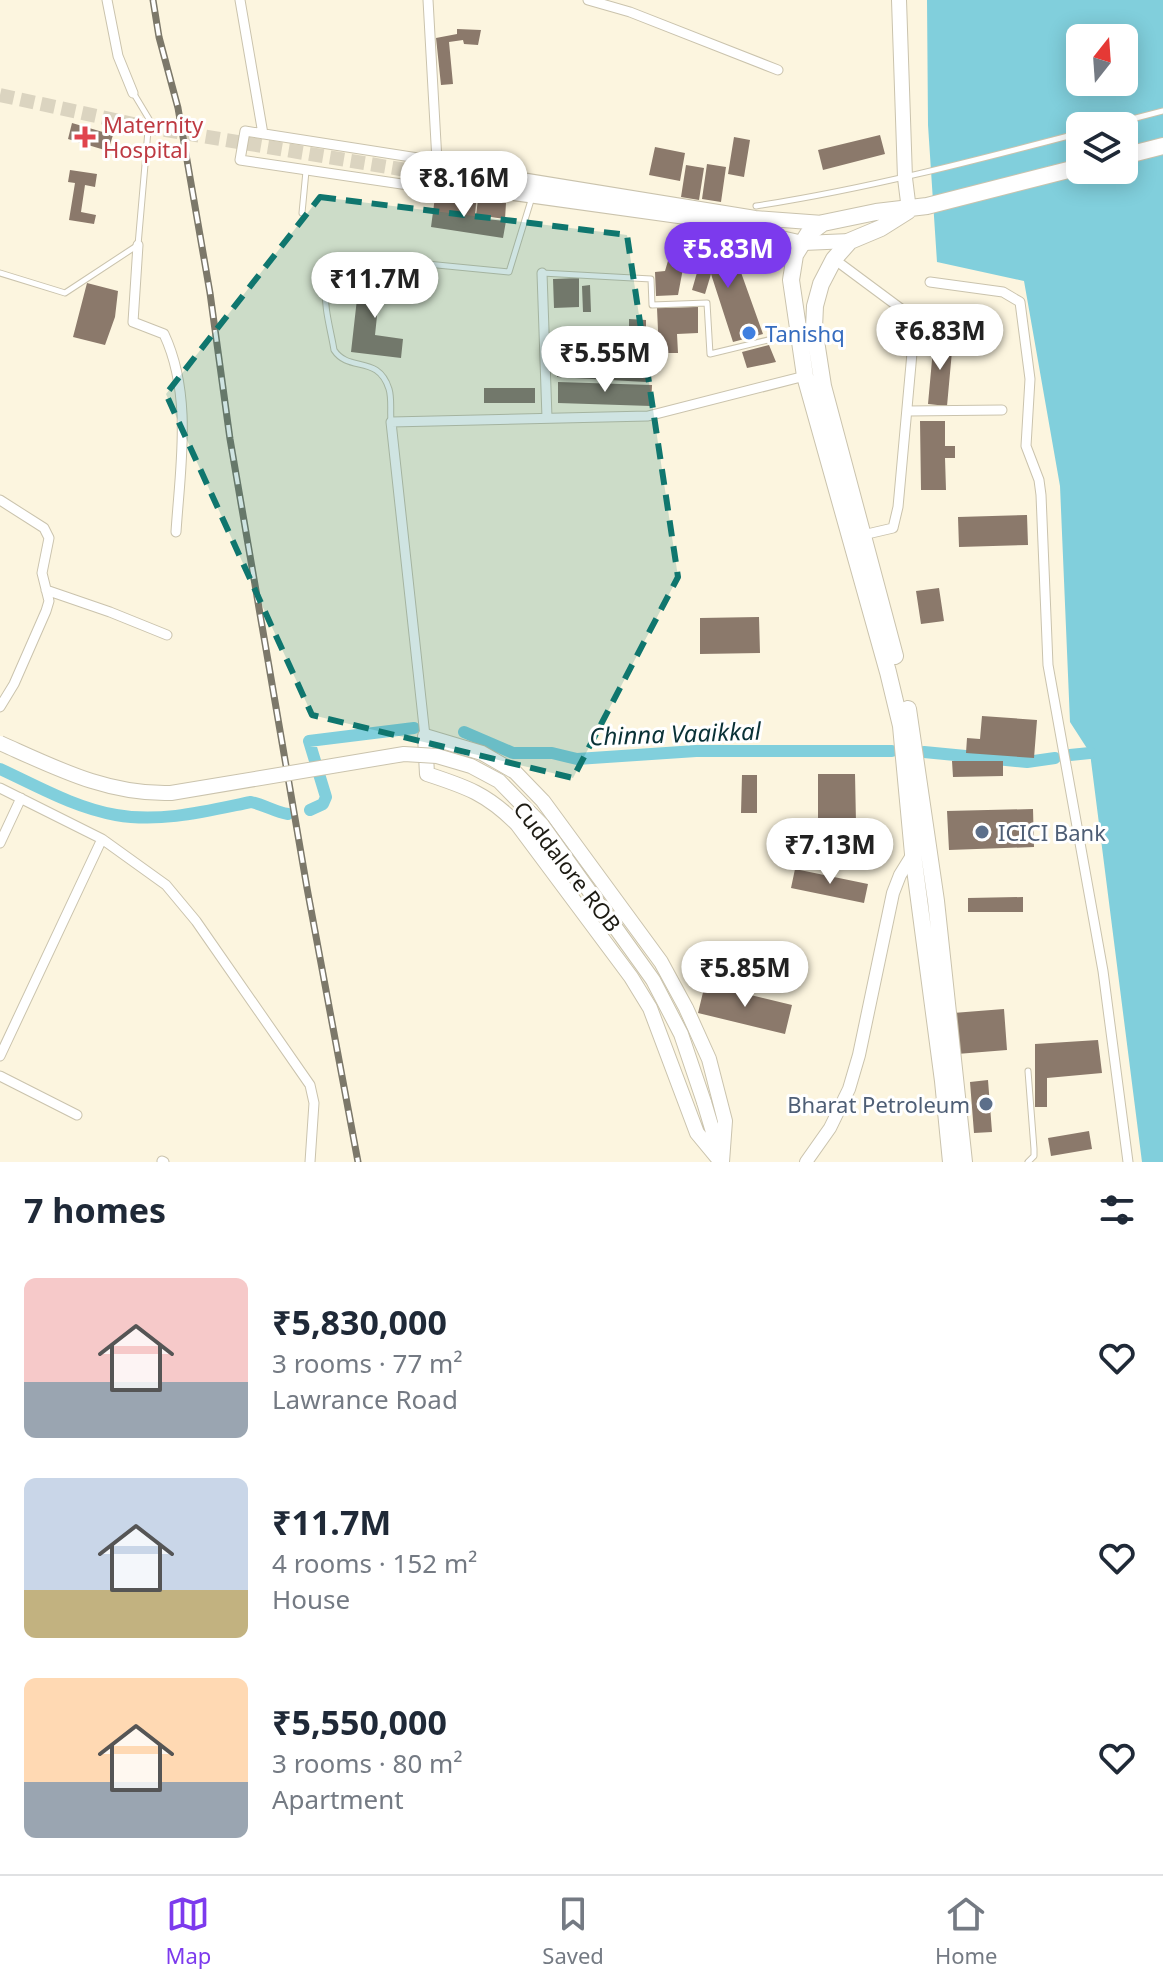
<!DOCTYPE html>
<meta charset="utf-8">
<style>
body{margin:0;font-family:"Noto Sans",sans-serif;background:#f6f6f7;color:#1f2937;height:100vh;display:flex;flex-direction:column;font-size:30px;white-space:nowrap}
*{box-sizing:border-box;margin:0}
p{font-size:26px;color:#747a83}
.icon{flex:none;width:44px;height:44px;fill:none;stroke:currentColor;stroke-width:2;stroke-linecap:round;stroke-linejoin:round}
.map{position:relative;height:1162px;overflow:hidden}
.drawer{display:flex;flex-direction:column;background:#fff;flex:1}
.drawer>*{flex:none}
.needle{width:52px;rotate:17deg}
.fabs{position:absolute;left:1066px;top:24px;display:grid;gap:16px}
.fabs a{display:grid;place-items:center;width:72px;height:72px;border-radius:12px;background:#fff;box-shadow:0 4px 20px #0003;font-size:40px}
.price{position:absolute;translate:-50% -68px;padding:0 18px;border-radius:28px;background:#fff;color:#222;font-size:26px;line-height:52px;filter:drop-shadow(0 2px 4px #0008)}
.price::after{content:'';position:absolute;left:50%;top:48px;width:24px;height:18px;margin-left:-12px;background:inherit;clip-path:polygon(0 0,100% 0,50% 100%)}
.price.active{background:#7c3aed;color:#fff}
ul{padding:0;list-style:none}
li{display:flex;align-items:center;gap:24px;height:200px;padding:0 24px}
li span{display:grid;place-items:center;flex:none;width:224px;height:160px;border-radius:12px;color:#555}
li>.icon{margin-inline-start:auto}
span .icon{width:96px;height:96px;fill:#fffc;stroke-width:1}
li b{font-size:34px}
h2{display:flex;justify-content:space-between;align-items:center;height:96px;padding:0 24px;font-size:34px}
.menu{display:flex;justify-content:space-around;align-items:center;height:112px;border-top:2px solid #e0e1e3;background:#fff;font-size:22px;color:#747a83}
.menu a{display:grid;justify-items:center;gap:4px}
.menu .active{color:#7c3aed}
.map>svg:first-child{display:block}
.water{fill:#81cfdc;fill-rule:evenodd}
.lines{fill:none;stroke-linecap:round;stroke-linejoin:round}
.canal{stroke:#81cfdc;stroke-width:12}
.building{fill:#8b796b}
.primary-tunnel{stroke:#dbd4c0;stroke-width:14;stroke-dasharray:14 7;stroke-linecap:butt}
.service-casing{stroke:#cac3ad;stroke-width:7}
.minor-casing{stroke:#cac3ad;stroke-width:11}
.tertiary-casing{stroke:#cac3ad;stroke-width:14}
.secondary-casing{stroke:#cac3ad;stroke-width:16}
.primary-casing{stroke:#cac3ad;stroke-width:16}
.trunk-casing{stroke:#cac3ad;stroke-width:18}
.service{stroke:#fff;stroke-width:5}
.minor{stroke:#fff;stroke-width:9}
.tertiary{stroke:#fff;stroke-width:12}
.secondary{stroke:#fff;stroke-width:14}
.primary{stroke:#fff;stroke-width:14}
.trunk{stroke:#fff;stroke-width:16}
.rail-casing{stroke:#7c786a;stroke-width:7}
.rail{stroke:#fff;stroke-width:4;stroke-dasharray:12;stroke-linecap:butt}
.primary-bridge-casing{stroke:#cac3ad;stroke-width:16;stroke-linecap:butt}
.primary-bridge{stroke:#fff;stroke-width:14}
.marked{fill:#0f766e;fill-opacity:0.2;stroke:#0f766e;stroke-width:6;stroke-dasharray:16 10;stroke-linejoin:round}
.health-dot{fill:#e0444e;stroke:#fff;stroke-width:3}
.shop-dot{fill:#3f7fe0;stroke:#fff;stroke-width:3}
.service-dot{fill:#5c6f8a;stroke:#fff;stroke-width:3}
.labels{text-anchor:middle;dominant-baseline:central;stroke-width:6;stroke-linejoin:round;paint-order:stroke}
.health-label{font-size:22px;fill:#be3a42;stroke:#fff;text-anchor:start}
.shop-label{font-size:22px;fill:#366cbe;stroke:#fff;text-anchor:start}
.service-label{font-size:22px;fill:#4e5e75;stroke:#fff;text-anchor:start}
.street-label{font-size:22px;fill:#1d1b13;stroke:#fff}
.water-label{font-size:24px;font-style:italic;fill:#093136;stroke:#fff}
</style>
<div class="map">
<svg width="1163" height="1162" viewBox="0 0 1163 1162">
<rect width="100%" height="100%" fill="#fcf5df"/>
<path class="water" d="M927 0H1163V1162H1142L1090 753 1070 722 1060 486 1024 281 937 262 928 125ZM1080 38H1124V82H1080ZM1080 126H1124V170H1080Z"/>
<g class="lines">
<path class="canal" d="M464 732 513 753H552L577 759 696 751H892
M924 752 1027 762 1055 758
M1070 755 1090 753
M0 769C37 786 75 808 116 815 161 823 207 811 251 802 265 805 275 812 288 814
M310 810 323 804 326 797 309 741 414 728"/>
</g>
<path class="building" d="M457 29 481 30 478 45 464 44 463 40 449 42 453 84 441 85 436 38 457 34Z
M72 123 113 135 108 151 68 139Z
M880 135 885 154 823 170 818 150Z
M734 137 750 140 744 177 728 174Z
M655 147 685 153 680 181 649 175Z
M707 164 726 167 721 202 702 199Z
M686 165 704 168 699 200 681 197Z
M70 170 97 174 95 187 85 185 81 212 96 215 94 224 69 220 75 183 68 182Z
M435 197 476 203 475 218 506 221 503 238 431 227Z
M478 200 506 203 505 219 476 215Z
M705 241 733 250 763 334 733 342 711 274 705 294 692 290 698 269 695 268Z
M670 254 685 258 678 295 656 296 655 272 665 271Z
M579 278V307L554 308 553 279Z
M359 281 406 286 405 300 379 297 375 335 403 339 401 358 351 352Z
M87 283 118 291 115 317 105 345 73 337Z
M590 285 591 312H583L582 286Z
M698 307V333L677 334 678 353H659L657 308Z
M629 319 646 320V350H629Z
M934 338 953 340 947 406 928 404Z
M769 345 776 362 747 368 742 352Z
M558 363 646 368V382L557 377Z
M558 382 652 385 651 406 558 403Z
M484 388H535V403H484Z
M920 421H945V446H955V458H945L946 490H921Z
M1027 515 1028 545 959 547 958 517Z
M939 588 944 621 921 624 916 591Z
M759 617 760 653 700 654V618Z
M982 716 1037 720 1034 758 966 753 967 738 980 739Z
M952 761H1003V776L953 777Z
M818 774H855L856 823 818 824Z
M742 775H757V813H741Z
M1033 809 1034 847 949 850 947 811Z
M795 869 868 884 864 903 791 888Z
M1023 897V912H968V898Z
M705 984 792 1005 785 1034 698 1013Z
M1004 1009 1007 1050 957 1054 953 1013Z
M1098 1040 1102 1073 1047 1078V1107H1035V1044Z
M988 1080 992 1132 974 1133 970 1082Z
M1089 1131 1092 1149 1051 1156 1048 1138Z"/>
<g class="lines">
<path class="primary-tunnel" d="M0 95 142 126 448 177"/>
<defs>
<path id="service" d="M1105 126 1163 111
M756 206C866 189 973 161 1080 133
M302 213 306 171
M0 273 65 293 138 245 149 119 134 94
M542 273 651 279 652 305 707 303 710 354 797 333
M391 422C390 411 392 399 389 389 378 354 349 373 334 350 329 318 309 265 355 257L509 272 532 197
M1028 1162 1034 1156V1149L1028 1071"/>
<path id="minor" d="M107 0 118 56 133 93
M240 0 263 134
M428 0 437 161
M588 0 630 12 778 70
M471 171 437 161 245 131 240 160 442 190 474 188
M138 245 133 322 164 334C193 396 180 468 176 532
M834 259 904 311 911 323 913 342 898 507 893 528 863 535
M542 273 547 418
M930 282 1003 292 1020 302 1030 379 1026 446 1039 480 1041 495 1048 665 1103 971 1128 1162
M908 411 1002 410
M0 500 44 528 49 538 42 573 49 601 46 611 14 684 0 707
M46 590 110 612 167 635
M425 736 391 422 648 416 805 376
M0 788 102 839 166 885 196 921 310 1085 314 1103 310 1162
M0 843 21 798
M0 1056 102 839
M0 1076 77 1115
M162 1161 164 1162"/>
<path id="tertiary" d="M806 1162 830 1128 849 1089 859 1055 893 893 900 875 913 854"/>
<path id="secondary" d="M899 0 905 178 909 210"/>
<path id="primary" d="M456 177 479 173 755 218 823 223
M455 178 477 188 693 218 803 243 850 241
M704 1102 719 1152
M721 1162 697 1133 650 1008 631 977 517 824C487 794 467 787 427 774L425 736 482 753 515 772 543 801 661 962 686 1008 709 1059 725 1121 722 1162"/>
<path id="trunk" d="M1124 156 1163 146
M895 656 823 386 814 328 815 306 821 284 834 259 850 241 881 228 908 211
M908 709 936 901 964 1162
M951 1162 943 1081 913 854 901 726 888 672 805 376 791 280 795 255 808 234 823 223 876 212 927 206 1080 167"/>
</defs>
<use href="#service" class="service-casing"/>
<use href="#minor" class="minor-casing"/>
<use href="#tertiary" class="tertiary-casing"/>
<use href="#secondary" class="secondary-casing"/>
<use href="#primary" class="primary-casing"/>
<use href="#trunk" class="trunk-casing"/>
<use href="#service" class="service"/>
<use href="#minor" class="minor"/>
<use href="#tertiary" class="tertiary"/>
<use href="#secondary" class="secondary"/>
<use href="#primary" class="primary"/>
<use href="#trunk" class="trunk"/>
<defs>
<path id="rail" d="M153 0 159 37 178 108 210 293 230 439 307 888 358 1162"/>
</defs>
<use href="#rail" class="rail-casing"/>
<use href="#rail" class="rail"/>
<defs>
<path id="primary-bridge" d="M0 743C56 768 108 795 171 793L404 754 437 756 471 766 499 781 542 825 653 980 681 1034 704 1102"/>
</defs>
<use href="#primary-bridge" class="primary-bridge-casing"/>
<use href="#primary-bridge" class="primary-bridge"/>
</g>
<path class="marked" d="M320 197 627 235 678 577 573 778 312 715 166 394Z"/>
<path class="health-dot" d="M81 125h8v8h8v8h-8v8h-8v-8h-8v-8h8z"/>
<circle class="shop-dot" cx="749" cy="333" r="8"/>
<g class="service-dot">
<circle cx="982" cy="832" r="8"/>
<circle cx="986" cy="1104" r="8"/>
</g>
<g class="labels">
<g class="health-label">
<text x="103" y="124">Maternity<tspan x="103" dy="25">Hospital</tspan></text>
</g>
<g class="shop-label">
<text x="765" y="333">Tanishq</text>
</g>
<g class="service-label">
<text x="998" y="832">ICICI Bank</text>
<text x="970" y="1104" text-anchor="end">Bharat Petroleum</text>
</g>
<g class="street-label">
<text transform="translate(568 866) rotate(52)">Cuddalore ROB</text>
</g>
<g class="water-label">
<text transform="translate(675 733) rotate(-2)">Chinna Vaaikkal</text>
</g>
</g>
</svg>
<div class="fabs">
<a><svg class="needle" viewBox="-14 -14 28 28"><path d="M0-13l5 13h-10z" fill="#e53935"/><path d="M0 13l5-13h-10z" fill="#747a83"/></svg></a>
<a><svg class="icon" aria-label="layers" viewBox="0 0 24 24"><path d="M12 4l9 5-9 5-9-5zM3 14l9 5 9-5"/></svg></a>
</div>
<b class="price" style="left:464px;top:219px">₹8.16M</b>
<b class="price active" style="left:728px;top:290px">₹5.83M</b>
<b class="price" style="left:375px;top:320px">₹11.7M</b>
<b class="price" style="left:940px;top:372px">₹6.83M</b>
<b class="price" style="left:605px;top:394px">₹5.55M</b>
<b class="price" style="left:830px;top:886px">₹7.13M</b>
<b class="price" style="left:745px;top:1009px">₹5.85M</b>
</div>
<section class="drawer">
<h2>7 homes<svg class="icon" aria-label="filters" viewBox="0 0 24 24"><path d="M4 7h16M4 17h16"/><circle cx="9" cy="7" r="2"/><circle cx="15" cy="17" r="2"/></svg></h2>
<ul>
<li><span style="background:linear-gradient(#f6c9c9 65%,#9aa5b1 0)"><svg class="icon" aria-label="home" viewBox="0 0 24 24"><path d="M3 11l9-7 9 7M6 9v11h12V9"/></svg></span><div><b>₹5,830,000</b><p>3 rooms · 77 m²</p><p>Lawrance Road</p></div><svg class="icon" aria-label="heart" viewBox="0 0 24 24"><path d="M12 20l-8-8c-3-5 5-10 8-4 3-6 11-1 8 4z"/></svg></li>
<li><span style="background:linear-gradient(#c9d6e8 70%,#c2b280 0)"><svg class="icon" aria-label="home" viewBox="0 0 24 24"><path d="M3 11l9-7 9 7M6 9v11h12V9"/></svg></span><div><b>₹11.7M</b><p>4 rooms · 152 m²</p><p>House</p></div><svg class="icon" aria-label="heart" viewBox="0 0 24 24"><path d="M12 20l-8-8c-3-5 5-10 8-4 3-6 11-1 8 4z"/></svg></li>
<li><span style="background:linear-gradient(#ffd9b3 65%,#9aa5b1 0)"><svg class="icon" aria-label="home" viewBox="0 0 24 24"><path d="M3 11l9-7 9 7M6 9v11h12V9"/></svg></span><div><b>₹5,550,000</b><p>3 rooms · 80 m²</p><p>Apartment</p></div><svg class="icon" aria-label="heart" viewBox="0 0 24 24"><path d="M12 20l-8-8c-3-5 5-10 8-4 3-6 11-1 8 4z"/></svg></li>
</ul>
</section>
<nav class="menu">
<a class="active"><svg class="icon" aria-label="map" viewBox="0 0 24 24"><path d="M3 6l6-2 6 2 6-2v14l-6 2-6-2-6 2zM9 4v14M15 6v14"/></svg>Map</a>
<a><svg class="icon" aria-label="saved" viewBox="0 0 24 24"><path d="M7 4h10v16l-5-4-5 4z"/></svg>Saved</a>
<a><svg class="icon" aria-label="home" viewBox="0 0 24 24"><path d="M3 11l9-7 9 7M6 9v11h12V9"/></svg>Home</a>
</nav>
